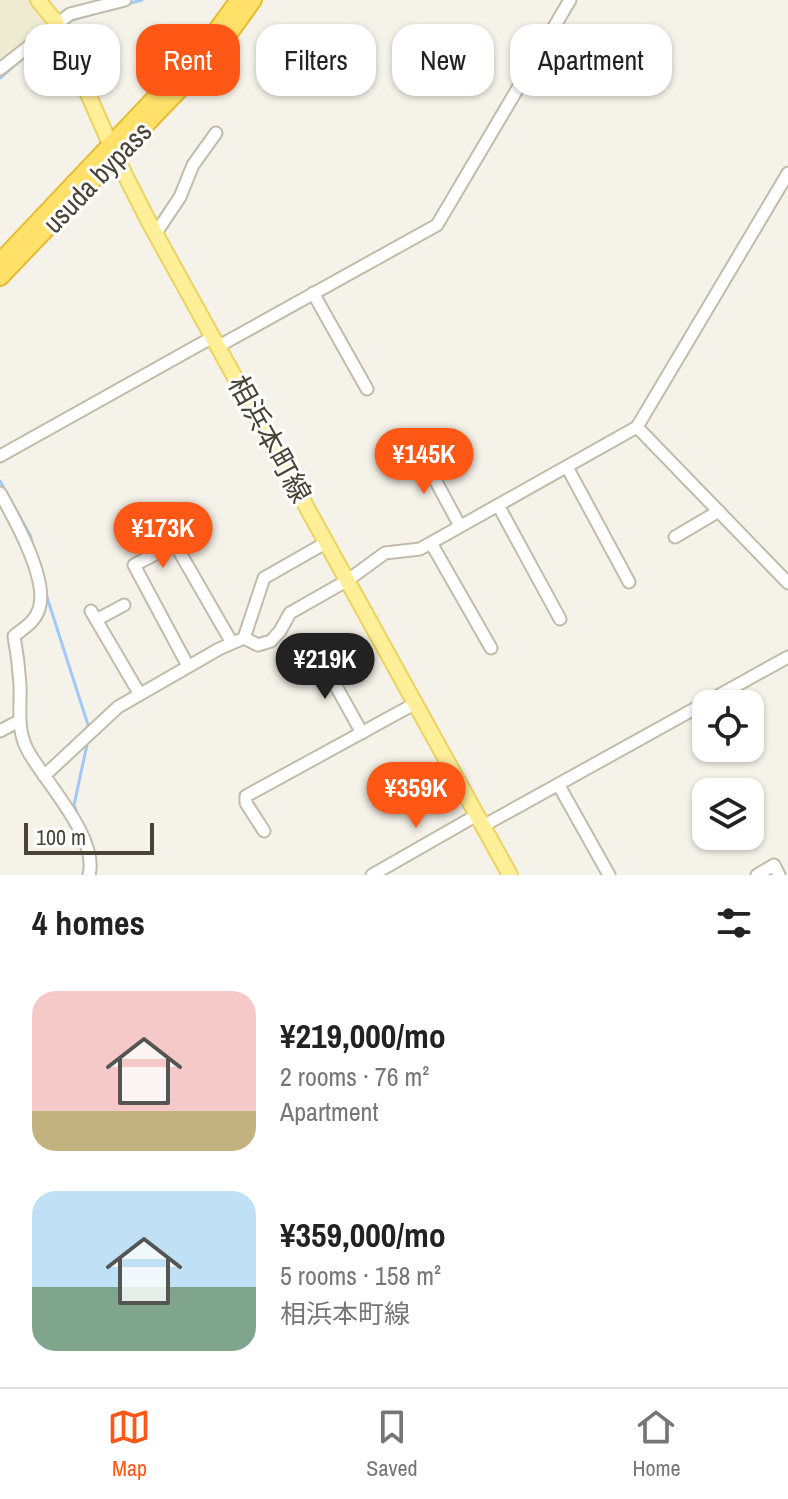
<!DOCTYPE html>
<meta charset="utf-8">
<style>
body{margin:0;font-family:"Archivo Narrow","Noto Sans JP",sans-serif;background:#f2f2f2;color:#222;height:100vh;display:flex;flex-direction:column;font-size:30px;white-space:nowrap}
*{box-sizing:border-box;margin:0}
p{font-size:26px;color:#767676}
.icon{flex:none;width:44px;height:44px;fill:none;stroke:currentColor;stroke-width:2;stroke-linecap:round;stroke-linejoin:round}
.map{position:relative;height:875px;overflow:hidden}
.side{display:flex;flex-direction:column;background:#fff;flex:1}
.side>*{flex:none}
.banner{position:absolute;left:24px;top:24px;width:740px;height:72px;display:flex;gap:16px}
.fabs{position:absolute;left:692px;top:690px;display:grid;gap:16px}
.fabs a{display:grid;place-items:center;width:72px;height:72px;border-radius:16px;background:#fff;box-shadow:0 2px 6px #0004;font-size:40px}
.scale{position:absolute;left:24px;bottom:20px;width:130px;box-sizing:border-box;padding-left:8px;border:4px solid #494436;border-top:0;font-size:22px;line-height:28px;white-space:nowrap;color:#494436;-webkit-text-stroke:6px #fff;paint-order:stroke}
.price{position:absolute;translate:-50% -68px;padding:0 18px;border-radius:28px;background:#ff5716;color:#fff;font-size:26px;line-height:52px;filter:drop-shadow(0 2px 4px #0008)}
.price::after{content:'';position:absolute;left:50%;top:48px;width:24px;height:18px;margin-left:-12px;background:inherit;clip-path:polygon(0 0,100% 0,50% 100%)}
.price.active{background:#222;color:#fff}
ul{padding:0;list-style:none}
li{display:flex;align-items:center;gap:24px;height:200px;padding:0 32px}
li span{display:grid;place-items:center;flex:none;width:224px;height:160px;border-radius:24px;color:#555}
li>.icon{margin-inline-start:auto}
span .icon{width:96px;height:96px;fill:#fffc;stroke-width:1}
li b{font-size:34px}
h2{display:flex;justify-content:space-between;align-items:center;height:96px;padding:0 32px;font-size:34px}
.tag{padding:0 28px;border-radius:24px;background:#fff;box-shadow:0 2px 6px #0004;font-size:28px;line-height:72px}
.tag.active{background:#ff5716;color:#fff}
.dock{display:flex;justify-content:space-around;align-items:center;height:112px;border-top:2px solid #e0e0e0;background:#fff;font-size:22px;color:#767676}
.dock a{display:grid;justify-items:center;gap:4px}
.dock .active{color:#ff5716}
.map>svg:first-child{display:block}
.education{fill:#efebd2}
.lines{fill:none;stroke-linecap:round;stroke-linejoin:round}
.stream{stroke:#a2c8f5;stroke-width:3}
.minor-casing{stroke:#c1bcaa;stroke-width:15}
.major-casing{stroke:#ebd361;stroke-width:18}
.highway-casing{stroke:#e6bb31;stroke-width:20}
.minor{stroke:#fff;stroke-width:11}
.major{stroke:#ffef98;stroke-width:14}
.highway{stroke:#ffe16a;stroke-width:16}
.labels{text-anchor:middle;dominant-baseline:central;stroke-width:6;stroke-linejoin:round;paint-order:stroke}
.street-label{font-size:28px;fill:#494436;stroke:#fff}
</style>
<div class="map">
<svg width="788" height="875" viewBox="0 0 788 875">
<rect width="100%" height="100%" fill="#f5f3e9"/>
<path class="education" d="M0 0H28L48 22 0 62Z"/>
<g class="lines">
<path class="stream" d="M127 4 142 0
M69 21 96 13
M0 78 24 57
M0 481 30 535 34 549
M45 591 89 728
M79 818 74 805 88 740
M94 863 95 875"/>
<defs>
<path id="minor" d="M0 69 70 14 125 0
M156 233 180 197 193 165 216 133
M313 293 367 389
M219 346 437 225 570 0
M637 427 788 583
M419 450 460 526
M0 456 213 337
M567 467 629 582
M0 493C14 518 49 580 39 609 35 622 24 628 14 636 17 652 19 668 20 685 21 709 16 729 28 751 45 782 99 838 89 875
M498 505 560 619
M675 537 719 511
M431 543 491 648
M91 611 139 693
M96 620 124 605
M244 638 264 578 327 542
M317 652 362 733
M188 666 134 565 175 544 232 643
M0 731 19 721
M44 776 118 707 219 649 244 638 258 645 271 641 280 631 290 613 348 580 385 553 420 549 637 427 788 173
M558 784 609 875
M483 826 788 657
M264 831 246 803V796L416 703
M372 875 477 815
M757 875 774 865 779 875"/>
<path id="major" d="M38 0 56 22 116 157 149 222 510 875"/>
<path id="highway" d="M0 262 208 42 239 0
M0 277 217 50 253 0"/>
</defs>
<use href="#minor" class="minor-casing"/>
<use href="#major" class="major-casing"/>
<use href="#highway" class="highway-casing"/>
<use href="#minor" class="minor"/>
<use href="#major" class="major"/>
<use href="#highway" class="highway"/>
</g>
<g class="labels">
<g class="street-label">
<text transform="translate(97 177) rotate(-46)">usuda bypass</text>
<text transform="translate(270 439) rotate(61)">相浜本町線</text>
</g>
</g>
</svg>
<div class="fabs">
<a><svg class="icon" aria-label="locate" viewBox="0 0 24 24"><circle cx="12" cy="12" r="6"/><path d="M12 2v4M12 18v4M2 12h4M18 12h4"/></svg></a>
<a><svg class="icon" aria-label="layers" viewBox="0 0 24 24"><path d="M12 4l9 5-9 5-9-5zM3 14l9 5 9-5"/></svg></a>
</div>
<div class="scale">100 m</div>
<b class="price" style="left:424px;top:496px">¥145K</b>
<b class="price" style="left:163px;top:570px">¥173K</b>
<b class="price active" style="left:325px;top:701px">¥219K</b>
<b class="price" style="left:416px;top:830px">¥359K</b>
<div class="banner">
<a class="tag">Buy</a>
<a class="tag active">Rent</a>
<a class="tag">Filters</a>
<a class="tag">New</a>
<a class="tag">Apartment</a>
</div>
</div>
<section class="side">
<h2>4 homes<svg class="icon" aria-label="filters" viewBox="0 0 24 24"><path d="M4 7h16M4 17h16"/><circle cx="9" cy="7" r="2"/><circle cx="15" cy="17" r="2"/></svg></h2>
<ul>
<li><span style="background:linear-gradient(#f6c9c9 75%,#c2b280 0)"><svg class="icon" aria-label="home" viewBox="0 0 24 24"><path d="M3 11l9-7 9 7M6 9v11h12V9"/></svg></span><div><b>¥219,000/mo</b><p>2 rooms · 76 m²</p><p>Apartment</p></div></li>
<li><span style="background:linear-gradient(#bfe0f5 60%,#7fa58c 0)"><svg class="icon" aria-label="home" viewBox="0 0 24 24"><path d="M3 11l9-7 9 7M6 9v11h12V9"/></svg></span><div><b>¥359,000/mo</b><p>5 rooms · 158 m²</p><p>相浜本町線</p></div></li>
</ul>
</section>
<nav class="dock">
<a class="active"><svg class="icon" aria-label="map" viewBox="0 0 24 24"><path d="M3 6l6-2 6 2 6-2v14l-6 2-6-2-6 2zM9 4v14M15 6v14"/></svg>Map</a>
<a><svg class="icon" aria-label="saved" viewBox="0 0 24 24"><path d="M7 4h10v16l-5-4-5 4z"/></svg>Saved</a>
<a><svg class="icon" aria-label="home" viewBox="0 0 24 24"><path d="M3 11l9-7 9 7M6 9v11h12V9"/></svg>Home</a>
</nav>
